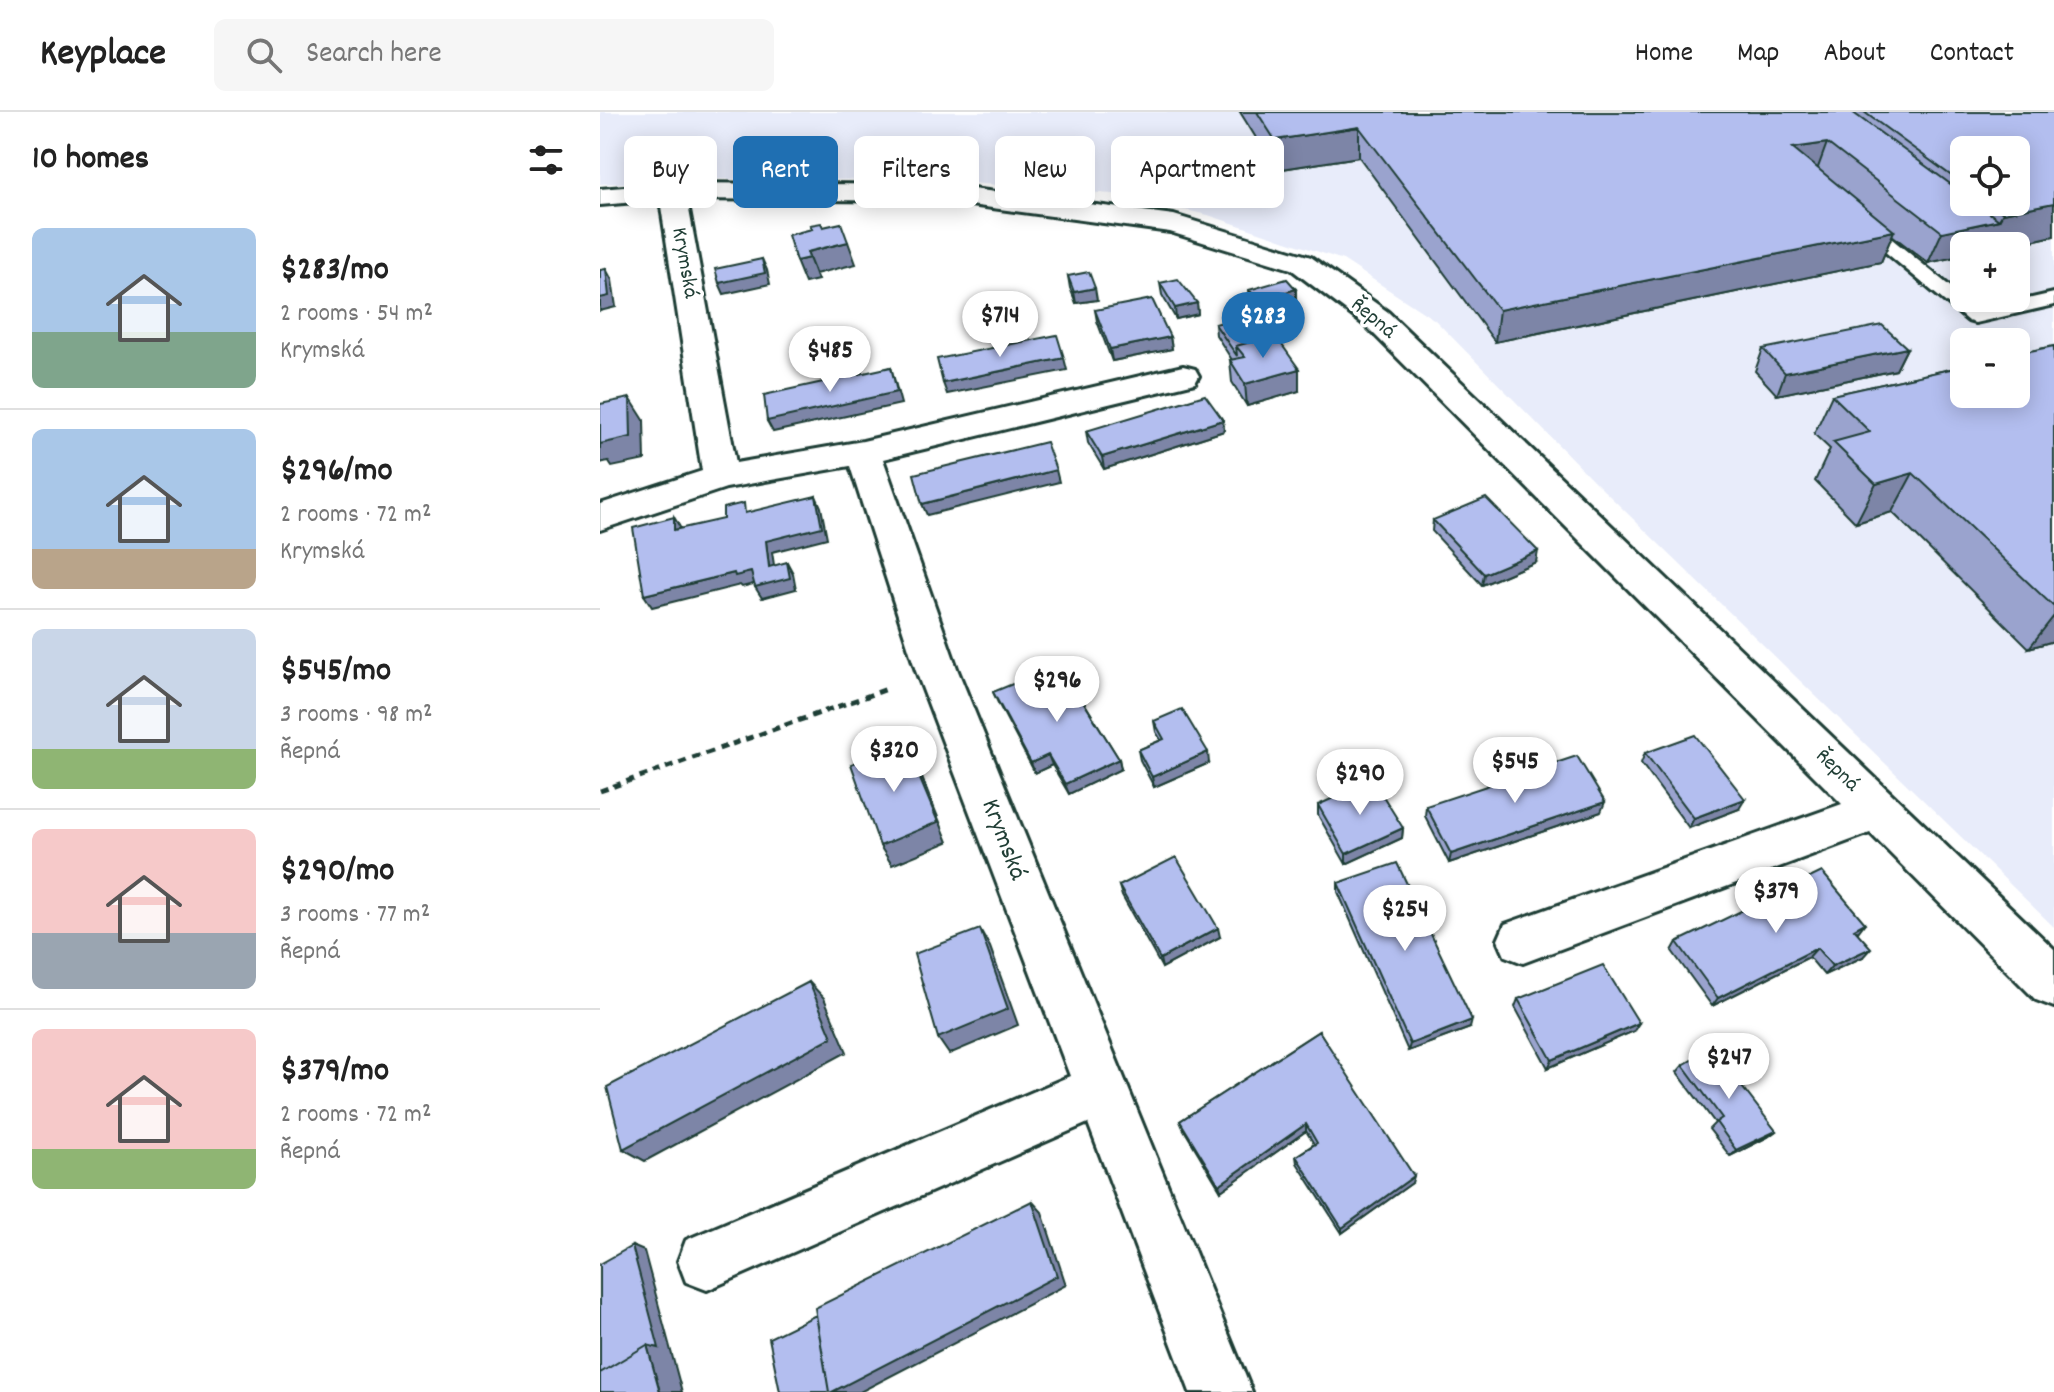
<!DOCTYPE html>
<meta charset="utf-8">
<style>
body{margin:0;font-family:Dekko,sans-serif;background:#f6f6f6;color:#222;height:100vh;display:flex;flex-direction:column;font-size:30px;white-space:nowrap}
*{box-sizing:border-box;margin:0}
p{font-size:26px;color:#767676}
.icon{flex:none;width:44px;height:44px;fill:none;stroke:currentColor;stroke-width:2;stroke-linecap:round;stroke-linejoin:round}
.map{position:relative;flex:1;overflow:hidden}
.details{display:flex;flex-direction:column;background:#fff;width:600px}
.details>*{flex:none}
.guide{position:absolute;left:24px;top:24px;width:760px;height:72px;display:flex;gap:16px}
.fabs{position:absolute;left:1350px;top:24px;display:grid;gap:16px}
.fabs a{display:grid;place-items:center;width:80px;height:80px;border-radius:12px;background:#fff;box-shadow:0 4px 20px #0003;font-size:40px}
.price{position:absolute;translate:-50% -68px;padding:0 18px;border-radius:28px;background:#fff;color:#222;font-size:26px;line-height:52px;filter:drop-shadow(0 2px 4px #0008)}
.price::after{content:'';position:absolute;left:50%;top:48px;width:24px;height:18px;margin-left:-12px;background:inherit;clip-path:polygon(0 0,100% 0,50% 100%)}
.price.selected{background:#1f6fb2;color:#fff}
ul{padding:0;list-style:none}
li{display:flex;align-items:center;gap:24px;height:200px;padding:0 32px}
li+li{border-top:2px solid #e0e0e0}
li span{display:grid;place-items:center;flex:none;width:224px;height:160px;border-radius:12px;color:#555}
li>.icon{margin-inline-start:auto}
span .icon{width:96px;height:96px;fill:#fffc;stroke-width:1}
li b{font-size:34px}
h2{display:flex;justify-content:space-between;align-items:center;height:96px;padding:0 32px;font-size:34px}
.tag{padding:0 28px;border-radius:12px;background:#fff;box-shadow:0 4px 20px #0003;font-size:28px;line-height:72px}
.tag.selected{background:#1f6fb2;color:#fff}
header{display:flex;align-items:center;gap:48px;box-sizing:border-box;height:112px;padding:0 40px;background:#fff;border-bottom:2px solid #e0e0e0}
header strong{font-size:38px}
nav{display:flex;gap:44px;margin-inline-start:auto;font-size:28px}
.search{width:560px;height:72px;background:#f6f6f6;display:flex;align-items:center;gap:20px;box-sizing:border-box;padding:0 28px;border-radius:12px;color:#767676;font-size:30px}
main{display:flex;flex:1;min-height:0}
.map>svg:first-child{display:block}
.built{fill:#e8ecfa;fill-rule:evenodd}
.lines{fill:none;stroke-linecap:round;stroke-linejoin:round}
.service-casing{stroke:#1f3d34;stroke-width:6}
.minor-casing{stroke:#1f3d34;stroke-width:6}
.path{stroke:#1f3d34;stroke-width:5;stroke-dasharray:8 6;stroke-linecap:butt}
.service{fill:#fff;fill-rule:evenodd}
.minor{fill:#fff;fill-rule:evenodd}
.wall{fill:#9aa3ce;stroke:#1f3d34;stroke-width:2;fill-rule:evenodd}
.shaded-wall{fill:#7d85a7;stroke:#1f3d34;stroke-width:2}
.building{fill:#b3beef;stroke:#1f3d34;stroke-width:2}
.labels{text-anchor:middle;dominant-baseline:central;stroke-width:7;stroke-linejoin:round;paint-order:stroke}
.far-street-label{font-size:22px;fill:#1f3d34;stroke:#fff}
.street-label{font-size:26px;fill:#1f3d34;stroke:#fff}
</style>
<header>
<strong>Keyplace</strong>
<div class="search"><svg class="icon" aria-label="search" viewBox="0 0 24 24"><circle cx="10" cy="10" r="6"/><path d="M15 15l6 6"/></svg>Search here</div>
<nav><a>Home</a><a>Map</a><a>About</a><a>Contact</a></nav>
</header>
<main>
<section class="details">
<h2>10 homes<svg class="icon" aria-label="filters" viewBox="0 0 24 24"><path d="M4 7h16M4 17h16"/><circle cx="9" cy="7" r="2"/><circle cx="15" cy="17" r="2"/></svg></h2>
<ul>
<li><span style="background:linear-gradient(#a9c7e8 65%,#7fa58c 0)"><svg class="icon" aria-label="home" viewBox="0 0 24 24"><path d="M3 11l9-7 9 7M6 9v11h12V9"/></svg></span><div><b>$283/mo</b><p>2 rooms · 54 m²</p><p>Krymská</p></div></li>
<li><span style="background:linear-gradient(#a9c7e8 75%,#b9a48a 0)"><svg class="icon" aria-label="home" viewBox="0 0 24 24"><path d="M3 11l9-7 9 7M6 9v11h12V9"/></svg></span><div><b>$296/mo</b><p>2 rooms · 72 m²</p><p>Krymská</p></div></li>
<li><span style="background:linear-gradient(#c9d6e8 75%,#8fb573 0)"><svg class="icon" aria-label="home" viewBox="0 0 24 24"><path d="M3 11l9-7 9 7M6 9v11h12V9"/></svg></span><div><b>$545/mo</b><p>3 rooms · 98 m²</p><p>Řepná</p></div></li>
<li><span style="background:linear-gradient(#f6c9c9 65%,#9aa5b1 0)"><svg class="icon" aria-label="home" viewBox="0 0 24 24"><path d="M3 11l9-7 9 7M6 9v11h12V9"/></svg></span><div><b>$290/mo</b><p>3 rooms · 77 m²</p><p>Řepná</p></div></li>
<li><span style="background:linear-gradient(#f6c9c9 75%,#8fb573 0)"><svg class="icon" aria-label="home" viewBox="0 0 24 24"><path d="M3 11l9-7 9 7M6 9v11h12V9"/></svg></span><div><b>$379/mo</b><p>2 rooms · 72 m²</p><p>Řepná</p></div></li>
</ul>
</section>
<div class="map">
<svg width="1454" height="1280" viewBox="0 0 1454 1280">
<rect width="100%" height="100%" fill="#fff"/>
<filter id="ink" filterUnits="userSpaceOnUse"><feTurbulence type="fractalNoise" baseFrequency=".0125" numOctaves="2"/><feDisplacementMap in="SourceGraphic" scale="16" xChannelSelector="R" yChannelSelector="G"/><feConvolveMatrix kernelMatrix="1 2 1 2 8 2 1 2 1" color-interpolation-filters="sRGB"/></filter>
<g filter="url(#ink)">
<path class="built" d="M0 0H1454V815L994 369 835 208 743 148 608 103 513 82 333 68 104 67 0 72ZM1364 38H1416V90H1364ZM1364 134H1416V186H1364ZM1364 230H1416V282H1364Z"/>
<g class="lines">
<defs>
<path id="service" d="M1259 104 1265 105 1379 198 1454 181V193L1375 211 1368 209 1253 113 1250 109 1253 105Z"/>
<path id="minor" d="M72 71 341 73 574 103 711 145 788 200 1454 837V895L1436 888 1270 721 923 851 905 844 898 828 905 812 1242 692 766 214 691 157 570 120 341 89 87 87 136 351 263 329 583 254 595 257 599 264 595 271 283 347 358 559 652 1280H590L488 1011 107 1178 86 1170 78 1149 86 1128 470 964 316 559 250 354 126 376 0 418V392L102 359 60 88 0 93V77Z"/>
</defs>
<use href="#service" class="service-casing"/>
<use href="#minor" class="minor-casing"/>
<path class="path" d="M0 679 290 576"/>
<use href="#service" class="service"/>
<use href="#minor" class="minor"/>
</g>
<path class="wall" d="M640 0H1454V124L1408 134H1364V143L1328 151 1292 123 1281 150 895 230 759 45 676 58ZM1364 38 1416 90H1364Z
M468 164 497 188 476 191 470 176Z
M560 171 597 191 598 202 576 207 562 183Z
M696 177V188L659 200 650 189 649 178Z
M495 198 570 225 572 237 512 249 497 209Z
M615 212 669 225 699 279 647 294 632 270 630 248H632L616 223Z
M1454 234V529L1429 536 1292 400 1256 411 1215 369 1230 337 1214 322 1232 283Z
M1307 236 1296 258 1177 283 1155 259 1163 237Z
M623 308 624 319 504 357 488 331 486 319Z
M833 408 936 450 882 473 832 419Z
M437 572H490L493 582 482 587 519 647 521 657 469 682 452 653 435 661 398 591 393 580Z
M554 609 609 651 554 675 540 648 538 638 561 628 556 620Z
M1045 641 1139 697 1089 716 1041 651Z
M718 693 803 716 802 726 746 752 718 703Z
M826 694 1001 700 849 751 825 704Z
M738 771 870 916 808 939 738 780Z
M519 774 620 825 562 856 522 784Z
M1257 820 1263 845 1224 863 1209 845 1112 894 1072 839 1077 830Z
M918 887 1034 919 948 956 915 895Z
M719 919 812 1071 742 1121 697 1051 696 1044 714 1032 706 1019 621 1079 583 1016 580 1009Z
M1083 953 1176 1019 1168 1025 1130 1044 1109 1017 1115 1011 1077 960Z"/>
<path class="shaded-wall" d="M759 15V45L676 58 675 28Z
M1227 31 1216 61 1193 36Z
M1454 91V124L1408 134H1364V143L1328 151 1342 120 1399 108 1403 101Z
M1294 119 1281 150 895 230 899 198Z
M248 130 256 152 215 162 207 140Z
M209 146 218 168 205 171 196 149Z
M162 147 167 158 170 172 124 182 119 171Z
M6 157 12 168 16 195 0 199V186Z
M495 176 497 188 476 191 474 180Z
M696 177V188L659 200V188Z
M597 191 598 202 576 207 575 196Z
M570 225 572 237 512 249 510 237Z
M1307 236 1296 258 1177 283 1185 261Z
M464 246 467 258 347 282 343 271Z
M291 255 301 292 173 320 167 309Z
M699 257V279L647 294 645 272Z
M30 286 44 308 45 348 12 355 8 349 0 351V331Z
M623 308 624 319 504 357 502 345Z
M456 358 459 370 327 403 322 392Z
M1313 361 1292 400 1256 411 1276 372Z
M216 384 221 395 227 426 172 440 176 466 169 455 166 429Z
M74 405 81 417 74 418Z
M938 439 936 450 882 473 884 462Z
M187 450 193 461 196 477 162 486 155 475Z
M151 460 157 471 142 475 140 473 52 495 44 483 134 461Z
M1454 504V529L1429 536Z
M490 572 493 582 479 589 476 578Z
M305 631 316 651 348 730 292 753 280 734Z
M608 640 609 651 554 675 552 665Z
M448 643 452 653 435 661 431 651Z
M519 647 521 657 469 682 465 672Z
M1145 687 1139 697 1089 716 1094 706Z
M1005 690 1001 700 849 751 851 742Z
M803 716 802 726 746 752V742Z
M1265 811 1258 820 1254 817Z
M618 816 620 825 562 856 560 847Z
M380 817 390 835 418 913 349 942 338 926Z
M1217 836 1209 845 1112 894 1118 886Z
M1271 836 1263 845 1224 863 1232 854Z
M209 870 224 886 247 940 45 1049 23 1037Z
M872 908 870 916 808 939 810 932Z
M1039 911 1034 919 948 956 952 948Z
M706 1012V1019L621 1079 619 1073Z
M1176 1019 1168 1025 1130 1044 1136 1038Z
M814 1064 812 1071 742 1121V1116Z
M432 1089 442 1100 466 1173 260 1280H232Z
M32 1134 44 1139 82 1280H60L47 1233Z"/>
<path class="building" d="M657 0H1252L1364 82V90H1374L1399 108 1342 120 1227 31 1193 36 1294 119 899 198 759 15 675 28Z
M1264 0H1454V91L1403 101 1388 90H1416V38H1364V73Z
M221 111 223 115 241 111 248 130 207 140 209 146 196 149 188 123 212 117 210 113Z
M162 147 165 161 119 171 115 157Z
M6 157 9 184 0 186V158Z
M489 160 495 176 474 180 468 164Z
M578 167 597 191 575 196 560 171Z
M687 167 696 177 659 188 649 178Z
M552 187 570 225 510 237 495 198Z
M653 202 669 225 636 234 637 244 615 212Z
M1282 213 1307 236 1185 261 1163 237Z
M457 223 464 246 343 271 337 247Z
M675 223 699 257 645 272 630 248 645 245 636 234Z
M1454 234V495L1313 361 1276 372 1233 330 1270 320 1232 283 1364 254V282H1416V242Z
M291 255 297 280 167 309 164 283Z
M605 283 623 308 502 345 486 319Z
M30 286 31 325 0 332V292Z
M446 330 456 358 322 392 314 362Z
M216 384 222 415 166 429 169 455 187 450 190 466 155 475 151 460 135 464 134 461 44 483 33 416 74 405V418L123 407V396L144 391 145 401Z
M886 386 938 439 884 462 833 408Z
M479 554 490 572 476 578 519 647 465 672 448 643 431 651 393 580 432 564 437 572Z
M582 597 608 640 552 665 538 638 564 627 554 609Z
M1095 623 1145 687 1094 706 1045 641Z
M305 631 338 710 280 734 251 652Z
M977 644 1005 690 851 742 826 694Z
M773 668 803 716 746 742 718 693Z
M576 745 618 816 560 847 519 774Z
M797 751 872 908 810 932 738 771Z
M1222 760 1265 811 1254 817 1271 836 1232 854 1217 836 1118 886 1077 830Z
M380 817 408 897 338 926 314 842Z
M1003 853 1039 911 952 948 918 887Z
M209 870 232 925 23 1037 7 975Z
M719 919 814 1064 742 1116 696 1044 717 1031 706 1012 619 1073 580 1009Z
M1112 936 1176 1019 1136 1038 1116 1010 1122 1006 1083 953Z
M432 1089 457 1164 232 1280H229L215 1196Z
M32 1134 59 1236 47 1233 0 1261V1152Z
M216 1203 229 1280H180L169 1226Z
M47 1233 60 1280H0V1261Z"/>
</g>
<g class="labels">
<g class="far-street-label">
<text transform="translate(84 151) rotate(80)">Krymská</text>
<text transform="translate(773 207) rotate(40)">Řepná</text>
<text transform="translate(1237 659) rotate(44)">Řepná</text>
</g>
<g class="street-label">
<text transform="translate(403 728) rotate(69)">Krymská</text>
</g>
</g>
</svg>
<div class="fabs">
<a><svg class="icon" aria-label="locate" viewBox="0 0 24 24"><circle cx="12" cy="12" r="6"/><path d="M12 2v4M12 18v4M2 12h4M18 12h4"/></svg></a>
<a>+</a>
<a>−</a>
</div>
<b class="price" style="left:400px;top:247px">$714</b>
<b class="price selected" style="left:663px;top:248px">$283</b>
<b class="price" style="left:230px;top:282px">$485</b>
<b class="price" style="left:457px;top:612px">$296</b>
<b class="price" style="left:294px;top:682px">$320</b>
<b class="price" style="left:915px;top:693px">$545</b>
<b class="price" style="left:760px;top:705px">$290</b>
<b class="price" style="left:1176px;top:823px">$379</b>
<b class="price" style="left:805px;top:841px">$254</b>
<b class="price" style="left:1129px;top:989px">$247</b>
<div class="guide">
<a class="tag">Buy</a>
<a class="tag selected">Rent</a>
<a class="tag">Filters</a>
<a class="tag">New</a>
<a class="tag">Apartment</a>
</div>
</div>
</main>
